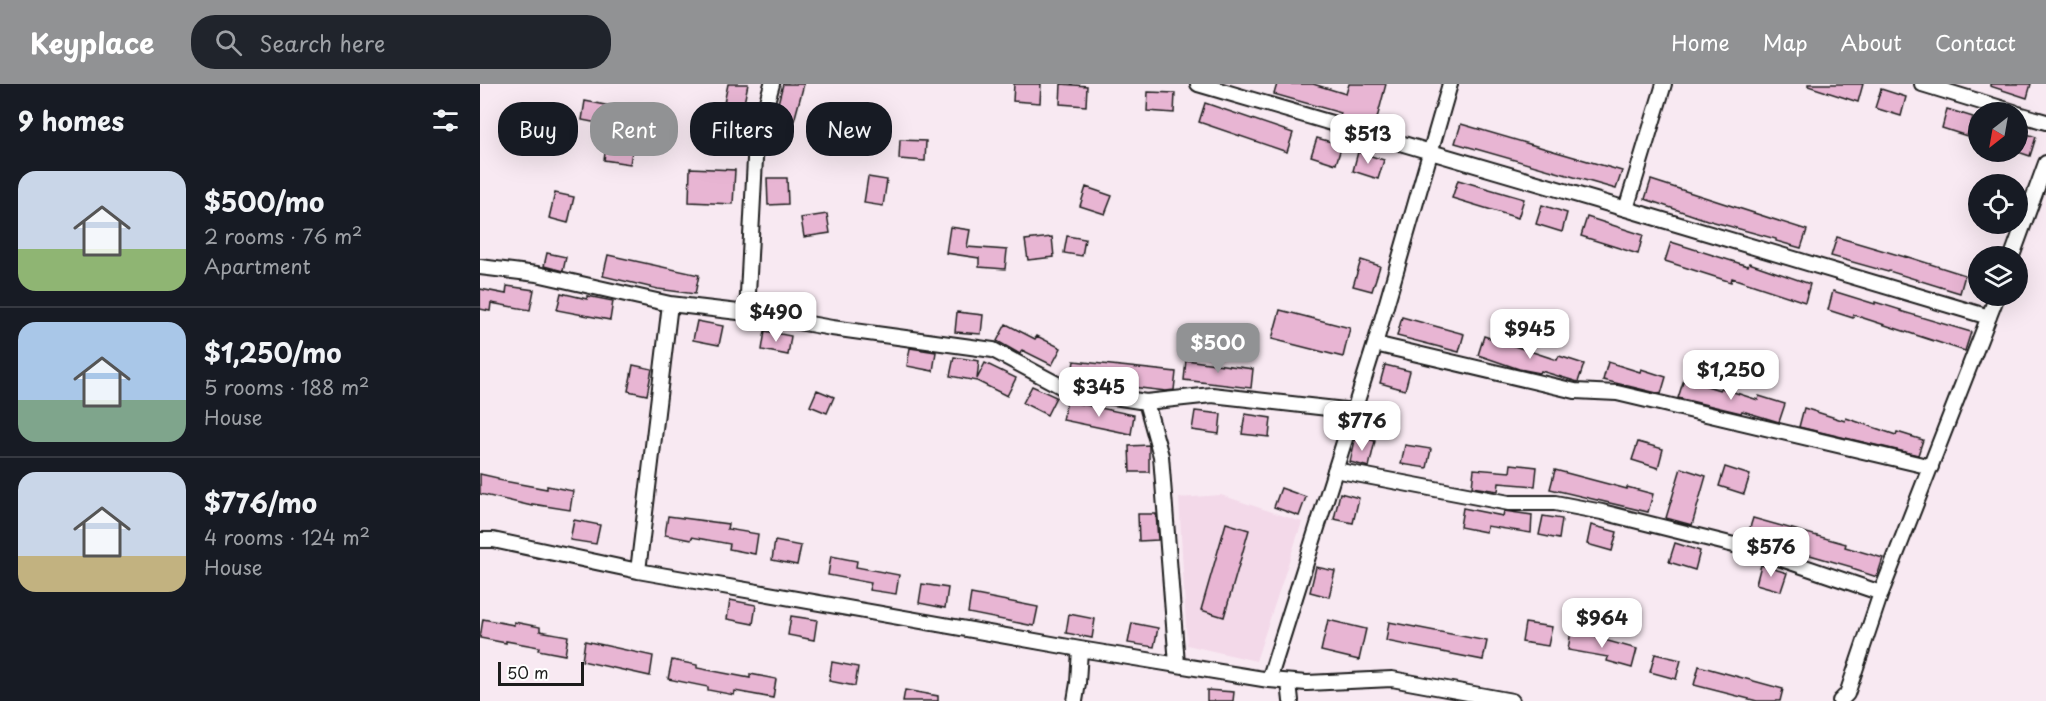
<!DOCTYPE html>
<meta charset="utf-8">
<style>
body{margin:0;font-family:"Playpen Sans",sans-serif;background:#20242c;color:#f1f3f6;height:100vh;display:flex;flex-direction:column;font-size:22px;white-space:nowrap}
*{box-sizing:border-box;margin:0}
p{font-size:20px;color:#9ea1a6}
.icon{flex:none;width:33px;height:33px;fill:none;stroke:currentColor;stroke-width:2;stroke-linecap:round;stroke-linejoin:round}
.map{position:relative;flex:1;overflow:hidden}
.details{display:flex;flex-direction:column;background:#171b24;width:480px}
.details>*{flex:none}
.top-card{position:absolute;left:18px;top:18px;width:570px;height:54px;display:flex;gap:12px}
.needle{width:39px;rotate:211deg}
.tools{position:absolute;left:1488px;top:18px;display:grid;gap:12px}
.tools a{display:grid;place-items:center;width:60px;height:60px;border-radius:50%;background:#171b24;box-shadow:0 6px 24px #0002;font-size:30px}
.scale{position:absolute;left:18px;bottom:15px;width:86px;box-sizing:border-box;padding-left:6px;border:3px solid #1c1c1c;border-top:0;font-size:16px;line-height:21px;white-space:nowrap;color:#1c1c1c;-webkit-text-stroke:4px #fff;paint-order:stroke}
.price{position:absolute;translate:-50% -51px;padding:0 14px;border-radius:12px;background:#fff;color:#222;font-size:20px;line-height:39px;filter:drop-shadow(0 2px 3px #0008)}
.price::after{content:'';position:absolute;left:50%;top:36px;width:18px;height:14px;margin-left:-9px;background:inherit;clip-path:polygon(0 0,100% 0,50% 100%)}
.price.selected{background:#919294;color:#fff}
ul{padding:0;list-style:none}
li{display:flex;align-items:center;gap:18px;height:150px;padding:0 18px}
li+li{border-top:2px solid #363941}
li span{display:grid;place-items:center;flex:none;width:168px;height:120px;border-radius:18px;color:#555}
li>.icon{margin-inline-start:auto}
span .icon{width:72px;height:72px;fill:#fffc;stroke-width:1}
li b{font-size:26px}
h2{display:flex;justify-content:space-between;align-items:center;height:72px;padding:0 18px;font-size:26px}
.tag{padding:0 21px;border-radius:24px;background:#171b24;box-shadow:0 6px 24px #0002;font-size:21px;line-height:54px}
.tag.selected{background:#919294;color:#fff}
header{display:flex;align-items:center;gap:36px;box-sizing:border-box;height:84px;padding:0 30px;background:#919294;color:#fff}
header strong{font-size:28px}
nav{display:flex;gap:33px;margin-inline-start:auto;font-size:21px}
.search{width:420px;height:54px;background:#20242c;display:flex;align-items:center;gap:15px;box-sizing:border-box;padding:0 21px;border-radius:24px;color:#9ea1a6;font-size:22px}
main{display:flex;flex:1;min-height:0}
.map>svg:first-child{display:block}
.built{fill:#f3d9e9}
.building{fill:#e8b5d3;stroke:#1c1c1c;stroke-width:1.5}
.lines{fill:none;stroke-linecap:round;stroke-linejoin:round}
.minor-casing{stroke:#1c1c1c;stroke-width:18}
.minor{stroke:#fff;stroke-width:14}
</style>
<header>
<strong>Keyplace</strong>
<div class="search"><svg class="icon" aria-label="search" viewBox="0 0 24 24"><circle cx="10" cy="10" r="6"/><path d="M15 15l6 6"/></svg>Search here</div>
<nav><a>Home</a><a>Map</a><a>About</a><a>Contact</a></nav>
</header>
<main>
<section class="details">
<h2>9 homes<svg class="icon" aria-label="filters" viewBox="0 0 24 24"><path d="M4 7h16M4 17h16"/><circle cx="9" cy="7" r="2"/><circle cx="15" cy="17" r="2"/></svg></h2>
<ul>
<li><span style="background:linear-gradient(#c9d6e8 65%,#8fb573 0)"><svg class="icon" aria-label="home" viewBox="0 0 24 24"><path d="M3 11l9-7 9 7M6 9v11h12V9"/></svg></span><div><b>$500/mo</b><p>2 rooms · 76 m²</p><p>Apartment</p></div></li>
<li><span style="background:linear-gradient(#a9c7e8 65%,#7fa58c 0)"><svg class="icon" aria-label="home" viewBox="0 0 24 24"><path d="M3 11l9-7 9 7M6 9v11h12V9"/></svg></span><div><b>$1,250/mo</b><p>5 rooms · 188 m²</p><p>House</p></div></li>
<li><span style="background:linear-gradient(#c9d6e8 70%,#c2b280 0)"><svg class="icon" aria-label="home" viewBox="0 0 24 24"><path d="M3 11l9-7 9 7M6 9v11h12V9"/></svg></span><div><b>$776/mo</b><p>4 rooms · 124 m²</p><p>House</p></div></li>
</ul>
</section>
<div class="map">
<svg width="1566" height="617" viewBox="0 0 1566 617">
<rect width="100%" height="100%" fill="#f8e9f2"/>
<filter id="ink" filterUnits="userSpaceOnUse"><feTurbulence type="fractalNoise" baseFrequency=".0167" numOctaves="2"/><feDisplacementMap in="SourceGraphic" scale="12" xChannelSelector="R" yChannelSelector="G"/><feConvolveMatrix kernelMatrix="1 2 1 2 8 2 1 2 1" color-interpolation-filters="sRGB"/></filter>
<g filter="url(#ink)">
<path class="built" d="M741 411 822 438 776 577 707 561 699 414Z"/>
<path class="building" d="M248 0H268L260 38H263L257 64 238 60 247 20 244 19Z
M303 0H324L308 59 289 54Z
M534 0H561L560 19 533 17Z
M581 0 607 2 606 22 580 20Z
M797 0H833L866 10 869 0H906L895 42 860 32 861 29 794 10Z
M1328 0H1383L1378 18 1328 2Z
M1510 0H1551L1547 14 1510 2Z
M1401 5 1426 13 1421 32 1395 24Z
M668 8 695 9 694 29 667 27Z
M105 17 131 22 128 41 102 36Z
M725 19 813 49 807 68 719 38Z
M1467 25 1493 33 1487 52 1462 44Z
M981 40 1142 87 1136 105 975 59Z
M1538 47 1556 53 1550 72 1538 68Z
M837 54 862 61 856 80 831 72Z
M127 56 153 61 150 80 124 76Z
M420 56 446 57 445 77 419 75Z
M878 68 904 76 898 95 873 87Z
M210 84 255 86 253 120 209 118Z
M388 93 407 96 403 122 384 119Z
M287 94H307L308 120 288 121Z
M978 96 1044 115 1038 134 972 114Z
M1171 96 1327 146 1321 164 1296 157V155L1227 136 1165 115Z
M606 103 632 112 625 130 600 122Z
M75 109 94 113 88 139 69 134Z
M1062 121 1087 129 1082 148 1056 140Z
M347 130 350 149 324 153 321 134Z
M1107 133 1163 151 1158 170 1101 152Z
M470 143 490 146 487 163 527 166 525 185 499 183V174L466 169Z
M587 152 605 155 602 172 584 169Z
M572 153 574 173 548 176 545 156Z
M1357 153 1425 173V172L1485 191 1480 209 1409 187 1408 188 1351 172Z
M1191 158 1268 182 1269 179 1330 200 1325 218 1252 194 1251 198 1185 177Z
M67 169 86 173 83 187 64 182Z
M128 171 219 191 215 210 178 205 123 192Z
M881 176 900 182 892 207 873 202Z
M27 202 54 206 50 226 11 219 10 227 0 225V205L26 210Z
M1353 207 1395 220V218L1421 226 1420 227 1491 248 1485 267 1374 231 1373 234 1348 226Z
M81 209 107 215V212L133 217 130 236 77 226Z
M800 226 870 244 863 273 792 255Z
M477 228 503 231 501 250 475 248Z
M922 233 984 250 979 268 917 252Z
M217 237 243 242 239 261 213 256Z
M526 240 555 255 557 252 581 264 572 281 542 266 540 270 517 257Z
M285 247 311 252 308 271 282 266Z
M1004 252 1077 276 1079 272 1104 280 1098 298 1061 287 1060 289 1039 285 998 271Z
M430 264 456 268 453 287 427 282Z
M474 273 499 277 497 295 505 279 536 294 527 312 497 297 470 292Z
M706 276 773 285 771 304 704 296Z
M594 277 696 288 694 306 686 307 591 296Z
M1128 278 1160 288 1161 285 1186 293 1181 310 1123 296Z
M153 281 172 285 167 311 148 307Z
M905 281 930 287 925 306 900 299Z
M1204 295 1240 306 1241 304 1278 316 1279 312 1305 320 1299 338 1262 327 1261 329 1198 314Z
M552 302 576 313 567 331 543 319Z
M337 306 354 313 347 329 330 322Z
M587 317 654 331 651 350 583 336Z
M1324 324 1365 337 1366 334 1416 351 1417 348 1443 356 1438 371 1319 343Z
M715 327 741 330 739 350 712 346Z
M765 330 791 334 789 353 762 350Z
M876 352 895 357 889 383 870 378Z
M1158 358 1183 365 1178 384 1152 376Z
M669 361V388H650L649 362Z
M925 361 951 365 947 384 921 380Z
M1031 380 1057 383 1055 402 1019 399 1018 407 992 403 994 385 1030 388Z
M1245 383 1270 391 1264 410 1239 402Z
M1201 384 1226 392 1212 441 1186 434Z
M1075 386 1147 405V403L1173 410 1168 428 1070 405Z
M0 390 18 394V396L67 405V402L93 407 90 426 52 420V422L0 410Z
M801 404 826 413 819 432 794 423Z
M860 409 879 414 873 439 854 435Z
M983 424 1023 432 1024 427 1052 431 1051 449 1007 442 1006 448 980 443Z
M658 430H676L678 456 659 457Z
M188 432 248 440 247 445 278 450 275 470 249 465 250 460 212 453 211 456 185 451Z
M1063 432 1082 435 1079 455 1059 451Z
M1273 434 1366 460 1365 463 1403 474 1397 493 1372 485V483L1267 453Z
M94 436 120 441 116 460 90 456Z
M746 439 769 446 744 533 721 526Z
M1111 441 1137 448 1132 467 1107 460Z
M295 457 321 462 317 481 292 476Z
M1195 459 1220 467 1215 486 1189 478Z
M351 472 377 477 376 483 419 491 416 510 389 506 391 499 348 491Z
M1281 481 1307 489 1301 507 1276 500Z
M836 483 855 487 849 513 830 508Z
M442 500 468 504 465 524 439 519Z
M491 510 558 523 554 542 488 529Z
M250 516 276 521 273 540 247 535Z
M589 530 615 535 612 554 586 549Z
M311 532 337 536 334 556 308 551Z
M3 535 34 541V538L60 543V547L88 552 85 571 58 566 59 563 26 557V559L0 554Z
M848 536 886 545 879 576 841 567Z
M909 538 1007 557 1003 576 906 557Z
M652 539 678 544 674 563 648 559Z
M1045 539 1072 543 1068 562 1042 558Z
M1091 547 1117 551V554L1157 565 1152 584 1127 577 1128 573 1088 566Z
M105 557 173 572 170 592 102 577Z
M1175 570 1201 576 1196 595 1170 588Z
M192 576 217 581V584L270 594V590L296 595 293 614 255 607 254 611 228 606V603L188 595Z
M352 578 378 583 375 602 349 597Z
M1219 582 1303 605 1300 617H1277L1214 601Z
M425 606 458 612V617H423Z
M727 606 754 608 753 617H727Z"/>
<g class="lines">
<defs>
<path id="minor" d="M718 0 1146 125 1509 233
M1442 0 1534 28
M1538 30 1566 38
M1146 125 1184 0
M1532 172 1566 79
M0 183 57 190 190 220 267 229 352 244 513 266 588 306 666 318 732 311 874 327
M267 229 276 56 292 0
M895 260 1095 307 1137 309 1451 383
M666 318 681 372 697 580
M855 386 1029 419H1075L1122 428 1278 467 1401 509
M0 456H13L158 487 600 565 789 596 827 599 912 595 1032 617
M158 487 190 220
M789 596 895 260 970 0
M809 598 811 617
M595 617 598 599 600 565
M1360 617 1367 610 1401 509 1517 212"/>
</defs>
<use href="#minor" class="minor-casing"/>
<use href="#minor" class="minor"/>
</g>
</g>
</svg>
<div class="tools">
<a><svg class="needle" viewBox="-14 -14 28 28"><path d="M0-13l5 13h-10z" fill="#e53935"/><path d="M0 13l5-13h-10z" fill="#9ea1a6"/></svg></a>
<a><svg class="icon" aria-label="locate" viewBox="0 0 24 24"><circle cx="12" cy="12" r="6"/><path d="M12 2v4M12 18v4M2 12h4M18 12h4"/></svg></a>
<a><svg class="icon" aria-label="layers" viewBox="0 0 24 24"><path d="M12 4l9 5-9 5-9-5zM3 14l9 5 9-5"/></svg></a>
</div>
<div class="scale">50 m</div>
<b class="price" style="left:888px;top:81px">$513</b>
<b class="price" style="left:296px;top:259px">$490</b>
<b class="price" style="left:1050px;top:276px">$945</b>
<b class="price selected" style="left:738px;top:290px">$500</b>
<b class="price" style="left:1251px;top:317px">$1,250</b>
<b class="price" style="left:619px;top:334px">$345</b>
<b class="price" style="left:882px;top:368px">$776</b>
<b class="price" style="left:1291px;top:494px">$576</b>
<b class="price" style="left:1122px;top:565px">$964</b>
<div class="top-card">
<a class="tag">Buy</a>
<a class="tag selected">Rent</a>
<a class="tag">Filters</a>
<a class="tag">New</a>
</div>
</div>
</main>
